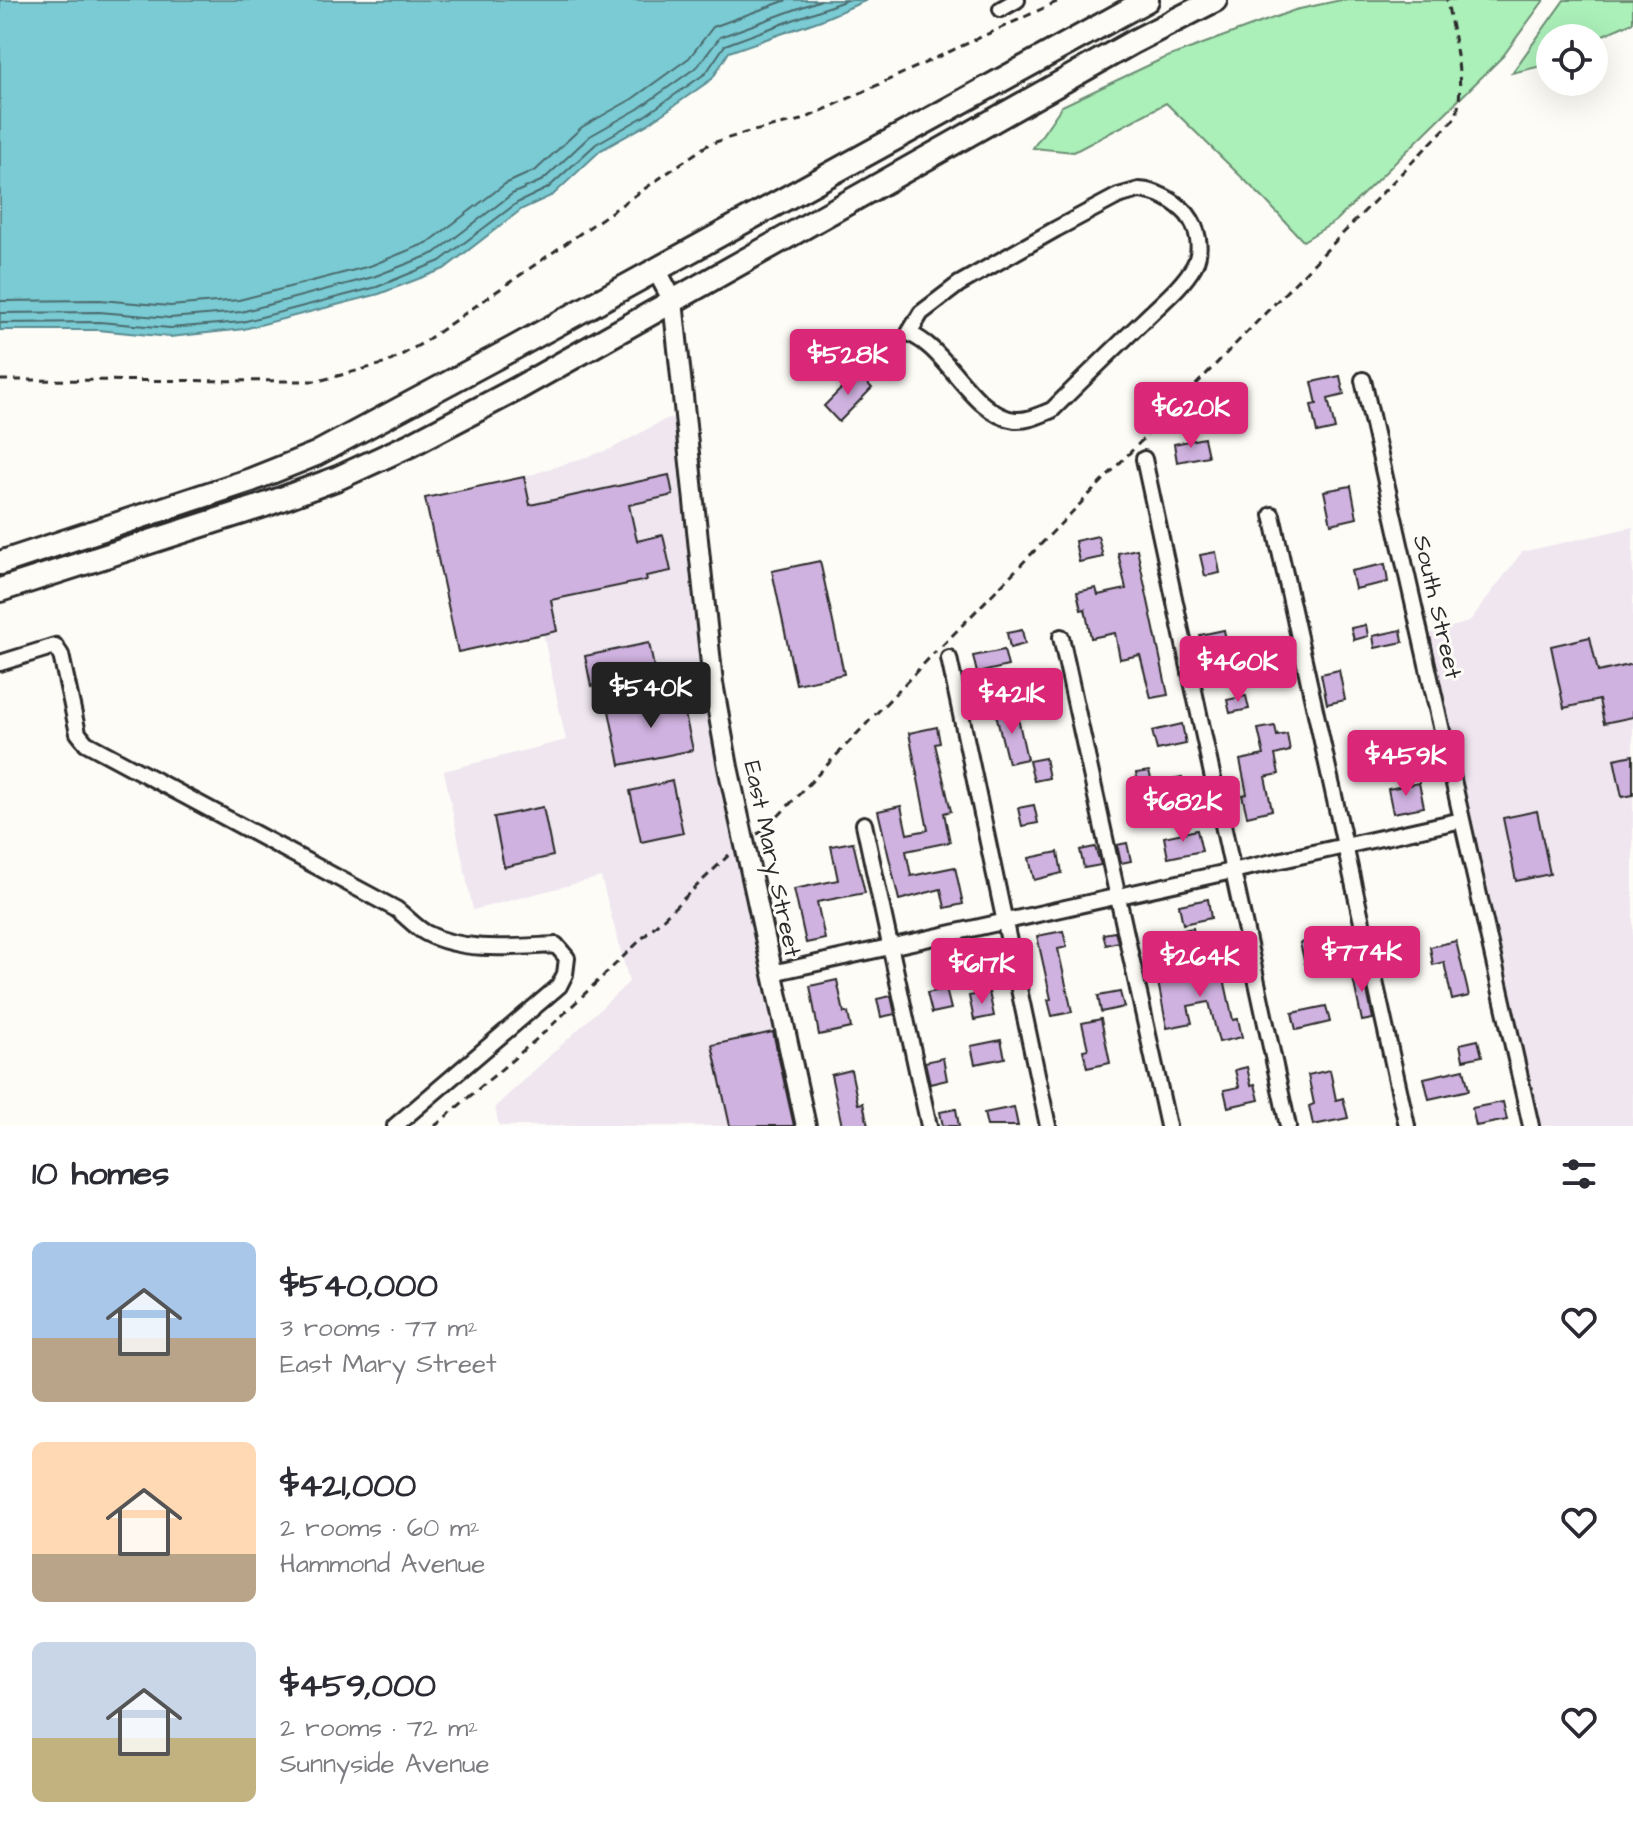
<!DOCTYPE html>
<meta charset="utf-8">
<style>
body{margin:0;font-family:"Architects Daughter",sans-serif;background:#f7f7f7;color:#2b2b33;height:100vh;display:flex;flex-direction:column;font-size:30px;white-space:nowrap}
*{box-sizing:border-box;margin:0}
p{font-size:26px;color:#7c7c81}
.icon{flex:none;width:44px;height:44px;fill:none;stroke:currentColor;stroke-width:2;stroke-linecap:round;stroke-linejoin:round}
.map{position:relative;height:1126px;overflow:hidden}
.side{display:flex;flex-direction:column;background:#fff;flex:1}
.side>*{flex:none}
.buttons{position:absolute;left:1536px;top:24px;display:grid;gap:16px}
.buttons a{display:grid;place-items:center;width:72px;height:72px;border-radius:50%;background:#fff;box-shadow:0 8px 32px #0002;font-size:40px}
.price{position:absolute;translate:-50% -68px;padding:0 18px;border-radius:8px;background:#db2777;color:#fff;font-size:26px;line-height:52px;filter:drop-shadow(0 2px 4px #0008)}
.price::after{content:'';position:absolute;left:50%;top:48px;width:24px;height:18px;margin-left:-12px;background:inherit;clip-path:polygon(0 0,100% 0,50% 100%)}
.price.selected{background:#222;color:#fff}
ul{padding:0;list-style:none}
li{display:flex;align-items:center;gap:24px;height:200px;padding:0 32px}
li span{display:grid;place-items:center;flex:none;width:224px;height:160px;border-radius:12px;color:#555}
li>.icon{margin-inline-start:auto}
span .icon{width:96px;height:96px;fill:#fffc;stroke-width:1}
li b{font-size:34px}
h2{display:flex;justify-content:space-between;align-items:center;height:96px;padding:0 32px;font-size:34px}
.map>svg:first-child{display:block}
.built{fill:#efe6f0}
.green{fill:#abefb9;stroke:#6b8d72;stroke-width:2}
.water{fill:#7acbd3;stroke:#5a8b90;stroke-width:2}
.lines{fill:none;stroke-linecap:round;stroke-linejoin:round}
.shore{stroke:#4b6b6e;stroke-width:2}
.building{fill:#cfb2df;stroke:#2b2b2b;stroke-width:2}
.minor-casing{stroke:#2b2b2b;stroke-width:20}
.major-casing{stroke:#2b2b2b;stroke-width:24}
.highway-casing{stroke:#2b2b2b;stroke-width:28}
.path{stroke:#2b2b2b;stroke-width:3;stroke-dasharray:8 6;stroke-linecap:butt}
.minor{stroke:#fdfcf7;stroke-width:14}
.major{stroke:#fdfcf7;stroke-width:18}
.highway{stroke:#fdfcf7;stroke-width:22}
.labels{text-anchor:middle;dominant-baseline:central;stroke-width:6;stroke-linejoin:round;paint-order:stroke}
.street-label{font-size:24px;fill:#2b2b2b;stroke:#fdfcf7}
</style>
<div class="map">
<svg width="1633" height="1126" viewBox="0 0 1633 1126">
<rect width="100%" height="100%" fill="#fdfcf7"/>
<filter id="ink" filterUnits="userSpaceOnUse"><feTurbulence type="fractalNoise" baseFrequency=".0125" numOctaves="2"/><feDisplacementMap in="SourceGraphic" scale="16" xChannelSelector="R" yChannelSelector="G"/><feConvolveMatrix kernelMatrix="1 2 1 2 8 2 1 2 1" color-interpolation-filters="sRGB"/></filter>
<g filter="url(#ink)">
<path class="built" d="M686 413 713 683 806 1126H499L495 1107 629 982 601 877 473 910 444 771 566 740 543 634 458 652 425 498 524 477 611 449 664 420Z
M1633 527V1126H1531L1421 636 1469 622 1522 552Z"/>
<path class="green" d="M1341 0H1544L1503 56 1336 221 1303 241 1267 202 1166 103 1074 152 1033 148 1062 106 1162 59 1295 10Z
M1564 0H1633V22L1594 39 1550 38V64L1512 73Z"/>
<path class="water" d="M0 0H867L821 20 729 52 712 79 648 124 601 150 553 195 522 209 444 269 379 294 244 329 170 337 98 330H0Z"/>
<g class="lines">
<path class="shore" d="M0 301 100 300 170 306 239 300 370 266 429 242 505 184 536 170 582 127 632 99 689 58 713 27 787 0
M0 313 99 312 170 318 241 312 373 277 435 253 512 194 543 180 590 136 638 109 698 66 720 37 821 0
M0 323 99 322 170 328 242 322 377 287 440 261 517 203 548 188 596 144 643 117 706 73 725 45 847 0"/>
</g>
<path class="building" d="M857 373 872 388 839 422 824 406Z
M1340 376 1344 395 1328 399 1335 429 1317 433 1311 405 1317 404 1312 382Z
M1204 438 1208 456 1177 462 1174 444Z
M669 475 673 495 629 505 637 541 663 535 671 571 646 576 647 580 551 600 557 631 458 652 425 498 524 477 530 505Z
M1351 486 1357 518 1331 524 1324 491Z
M1098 536 1103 557 1079 562 1075 541Z
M1137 549 1168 695 1151 698 1140 655 1120 659 1115 633 1091 638 1085 609 1081 610 1077 592 1096 588 1098 595 1126 589 1118 553Z
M1216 552 1220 573 1205 576 1200 555Z
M820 561 844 674 796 684 772 571Z
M1385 564 1388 582 1355 589 1351 571Z
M1366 625 1368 636 1354 640 1351 628Z
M1022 630 1025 644 1010 648 1007 633Z
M1224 630 1227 645 1203 650 1200 635Z
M1401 630 1403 642 1375 648 1373 636Z
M1590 637 1598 672 1633 664V717L1604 723 1599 700 1564 708 1551 646Z
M1262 639 1266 656 1280 653 1284 672 1254 678 1244 643Z
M649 643 655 672 591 686 585 656Z
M1004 650 1008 666 977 673 973 656Z
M1339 670 1345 700 1327 704 1321 674Z
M680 692 693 750 620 765 609 711 663 700 662 696Z
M1246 696 1249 709 1230 713 1227 700Z
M1016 709 1027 759 1008 763 996 714Z
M1182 724 1186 744 1157 750 1152 731Z
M1275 726 1277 736 1287 734 1290 751 1275 755 1279 774 1265 777 1272 810 1247 816 1242 795 1247 794 1240 760 1264 755 1258 729Z
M937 727 940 743 935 744 951 811 944 813 950 842 906 851 911 876 955 867 963 904 945 908 941 889 899 900 878 811 901 806 907 834 928 830 909 733Z
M1633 755V795L1622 797 1614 759Z
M1045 758 1049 778 1034 781 1029 761Z
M1149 771 1152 782 1139 785 1136 773Z
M1182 777 1186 791 1156 797 1153 783Z
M672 781 683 833 641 842 630 791Z
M1419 783 1424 807 1393 813 1388 789Z
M1034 805 1038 823 1022 826 1018 808Z
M543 807 553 856 504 867 494 817Z
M1537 811 1550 874 1516 881 1503 818Z
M1197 830 1202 851 1168 858 1164 837Z
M853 842 865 893 817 902 825 939 806 943 794 889 838 880 831 846Z
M1127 843 1131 861 1121 863 1117 845Z
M1095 847 1101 865 1084 868 1080 850Z
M1058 852 1062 873 1034 880 1029 858Z
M1208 899 1211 918 1183 924 1179 905Z
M1193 928 1196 944 1176 948 1173 932Z
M1063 931 1067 947 1058 949 1072 1012 1052 1016 1048 1000 1051 999 1037 936Z
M1115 932 1118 942 1106 945 1103 934Z
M1318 939 1322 960 1305 964 1300 943Z
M1456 941 1469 996 1452 1000 1444 962 1433 965 1430 947Z
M986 949 990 967 962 973 959 955Z
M1220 960 1233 1020 1238 1019 1242 1037 1219 1042 1209 1002 1188 1006 1192 1023 1167 1028 1158 982 1192 974 1190 967Z
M1362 967 1373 1019 1362 1021 1351 969Z
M837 980 844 1013H848L851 1028 819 1035 810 986Z
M946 989 951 1009 932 1013 927 993Z
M989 992 994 1016 974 1020 969 996Z
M1120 992 1124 1007 1101 1012 1098 996Z
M891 996 895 1014 881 1017 877 999Z
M1326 1006 1330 1022 1296 1030 1292 1013Z
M1101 1019 1110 1063 1087 1068 1083 1050 1088 1049 1082 1023Z
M773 1032 794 1126H730L712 1045Z
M1001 1040 1005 1058 975 1064 971 1046Z
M1478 1040 1482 1056 1463 1060 1460 1044Z
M943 1058 947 1080 930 1084 925 1062Z
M1247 1067 1251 1085 1255 1084 1259 1100 1228 1107 1224 1090 1239 1087 1235 1070Z
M1464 1069 1469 1090 1429 1099 1424 1078Z
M851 1070 858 1104 863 1103 868 1126H842L831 1075Z
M1330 1070 1336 1100 1343 1098 1348 1118 1313 1125 1309 1106 1314 1104 1308 1075Z
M1503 1102 1507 1120 1476 1126 1472 1108Z
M1014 1107 1018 1126H987L984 1113Z
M956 1109 959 1126H943L940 1112Z"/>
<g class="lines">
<defs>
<path id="minor" d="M1001 9 1017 0
M1139 190C1157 191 1175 201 1187 214 1198 228 1203 249 1194 266 1182 287 1161 303 1144 320 1113 350 1082 380 1052 410 1040 415 1028 421 1015 420 978 416 953 363 925 343 920 339 914 336 909 333L921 313 959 284 1056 229 1118 196Z
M1363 380 1531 1126
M1144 459 1288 1126
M1272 515 1407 1126
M1061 637 1168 1126
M949 658 1048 1126
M0 663 55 646 61 655 78 733 86 743 396 909C406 916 415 927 426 933 464 953 514 947 556 945L567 958 565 974 559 986 395 1126
M864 824 929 1126
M772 973 1462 820"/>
<path id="major" d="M656 269 673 301 713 683 728 767 806 1126"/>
<path id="highway" d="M0 563 251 480 316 454 512 349 1147 0
M0 590 265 505 338 478 410 445 515 390 1133 42 1215 0"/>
</defs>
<use href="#minor" class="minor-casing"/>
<use href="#major" class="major-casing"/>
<use href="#highway" class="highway-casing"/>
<path class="path" d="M0 380 318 381 387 363 421 344 709 144 745 133 802 120 1061 0
M942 646 1456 117C1466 80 1453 38 1447 0
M757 834 764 831 936 651
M435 1126 546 1031 732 852"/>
<use href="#minor" class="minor"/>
<use href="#major" class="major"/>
<use href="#highway" class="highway"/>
</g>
</g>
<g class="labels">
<g class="street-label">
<text transform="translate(1437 607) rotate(77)">South Street</text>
<text transform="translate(772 859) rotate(78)">East Mary Street</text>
</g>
</g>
</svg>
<div class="buttons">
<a><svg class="icon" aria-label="locate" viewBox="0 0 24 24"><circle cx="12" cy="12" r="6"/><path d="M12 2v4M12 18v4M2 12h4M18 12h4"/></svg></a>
</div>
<b class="price" style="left:848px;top:397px">$528K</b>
<b class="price" style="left:1191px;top:450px">$620K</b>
<b class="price" style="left:1238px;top:704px">$460K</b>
<b class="price selected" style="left:651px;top:730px">$540K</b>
<b class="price" style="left:1012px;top:736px">$421K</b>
<b class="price" style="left:1406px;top:798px">$459K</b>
<b class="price" style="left:1183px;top:844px">$682K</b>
<b class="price" style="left:1362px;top:994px">$774K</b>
<b class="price" style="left:1200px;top:999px">$264K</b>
<b class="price" style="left:982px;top:1006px">$617K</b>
</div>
<section class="side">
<h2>10 homes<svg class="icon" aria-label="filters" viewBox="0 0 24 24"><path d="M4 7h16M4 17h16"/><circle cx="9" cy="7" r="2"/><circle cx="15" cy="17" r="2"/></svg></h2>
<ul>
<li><span style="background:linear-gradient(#a9c7e8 60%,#b9a48a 0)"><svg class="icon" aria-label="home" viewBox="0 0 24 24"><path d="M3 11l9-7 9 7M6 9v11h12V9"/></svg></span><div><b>$540,000</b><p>3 rooms · 77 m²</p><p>East Mary Street</p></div><svg class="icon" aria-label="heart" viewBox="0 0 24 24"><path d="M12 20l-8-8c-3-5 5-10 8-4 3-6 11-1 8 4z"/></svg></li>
<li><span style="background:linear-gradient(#ffd9b3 70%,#b9a48a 0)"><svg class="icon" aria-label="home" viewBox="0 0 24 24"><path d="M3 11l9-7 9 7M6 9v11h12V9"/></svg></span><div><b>$421,000</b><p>2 rooms · 60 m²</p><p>Hammond Avenue</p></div><svg class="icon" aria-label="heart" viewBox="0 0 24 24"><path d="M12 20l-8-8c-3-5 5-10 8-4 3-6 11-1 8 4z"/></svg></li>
<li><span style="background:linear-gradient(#c9d6e8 60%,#c2b280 0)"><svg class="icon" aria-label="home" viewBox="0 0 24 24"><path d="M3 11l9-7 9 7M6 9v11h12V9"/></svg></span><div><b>$459,000</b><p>2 rooms · 72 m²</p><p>Sunnyside Avenue</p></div><svg class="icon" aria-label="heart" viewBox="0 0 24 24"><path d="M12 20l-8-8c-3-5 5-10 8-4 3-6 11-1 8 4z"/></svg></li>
</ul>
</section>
